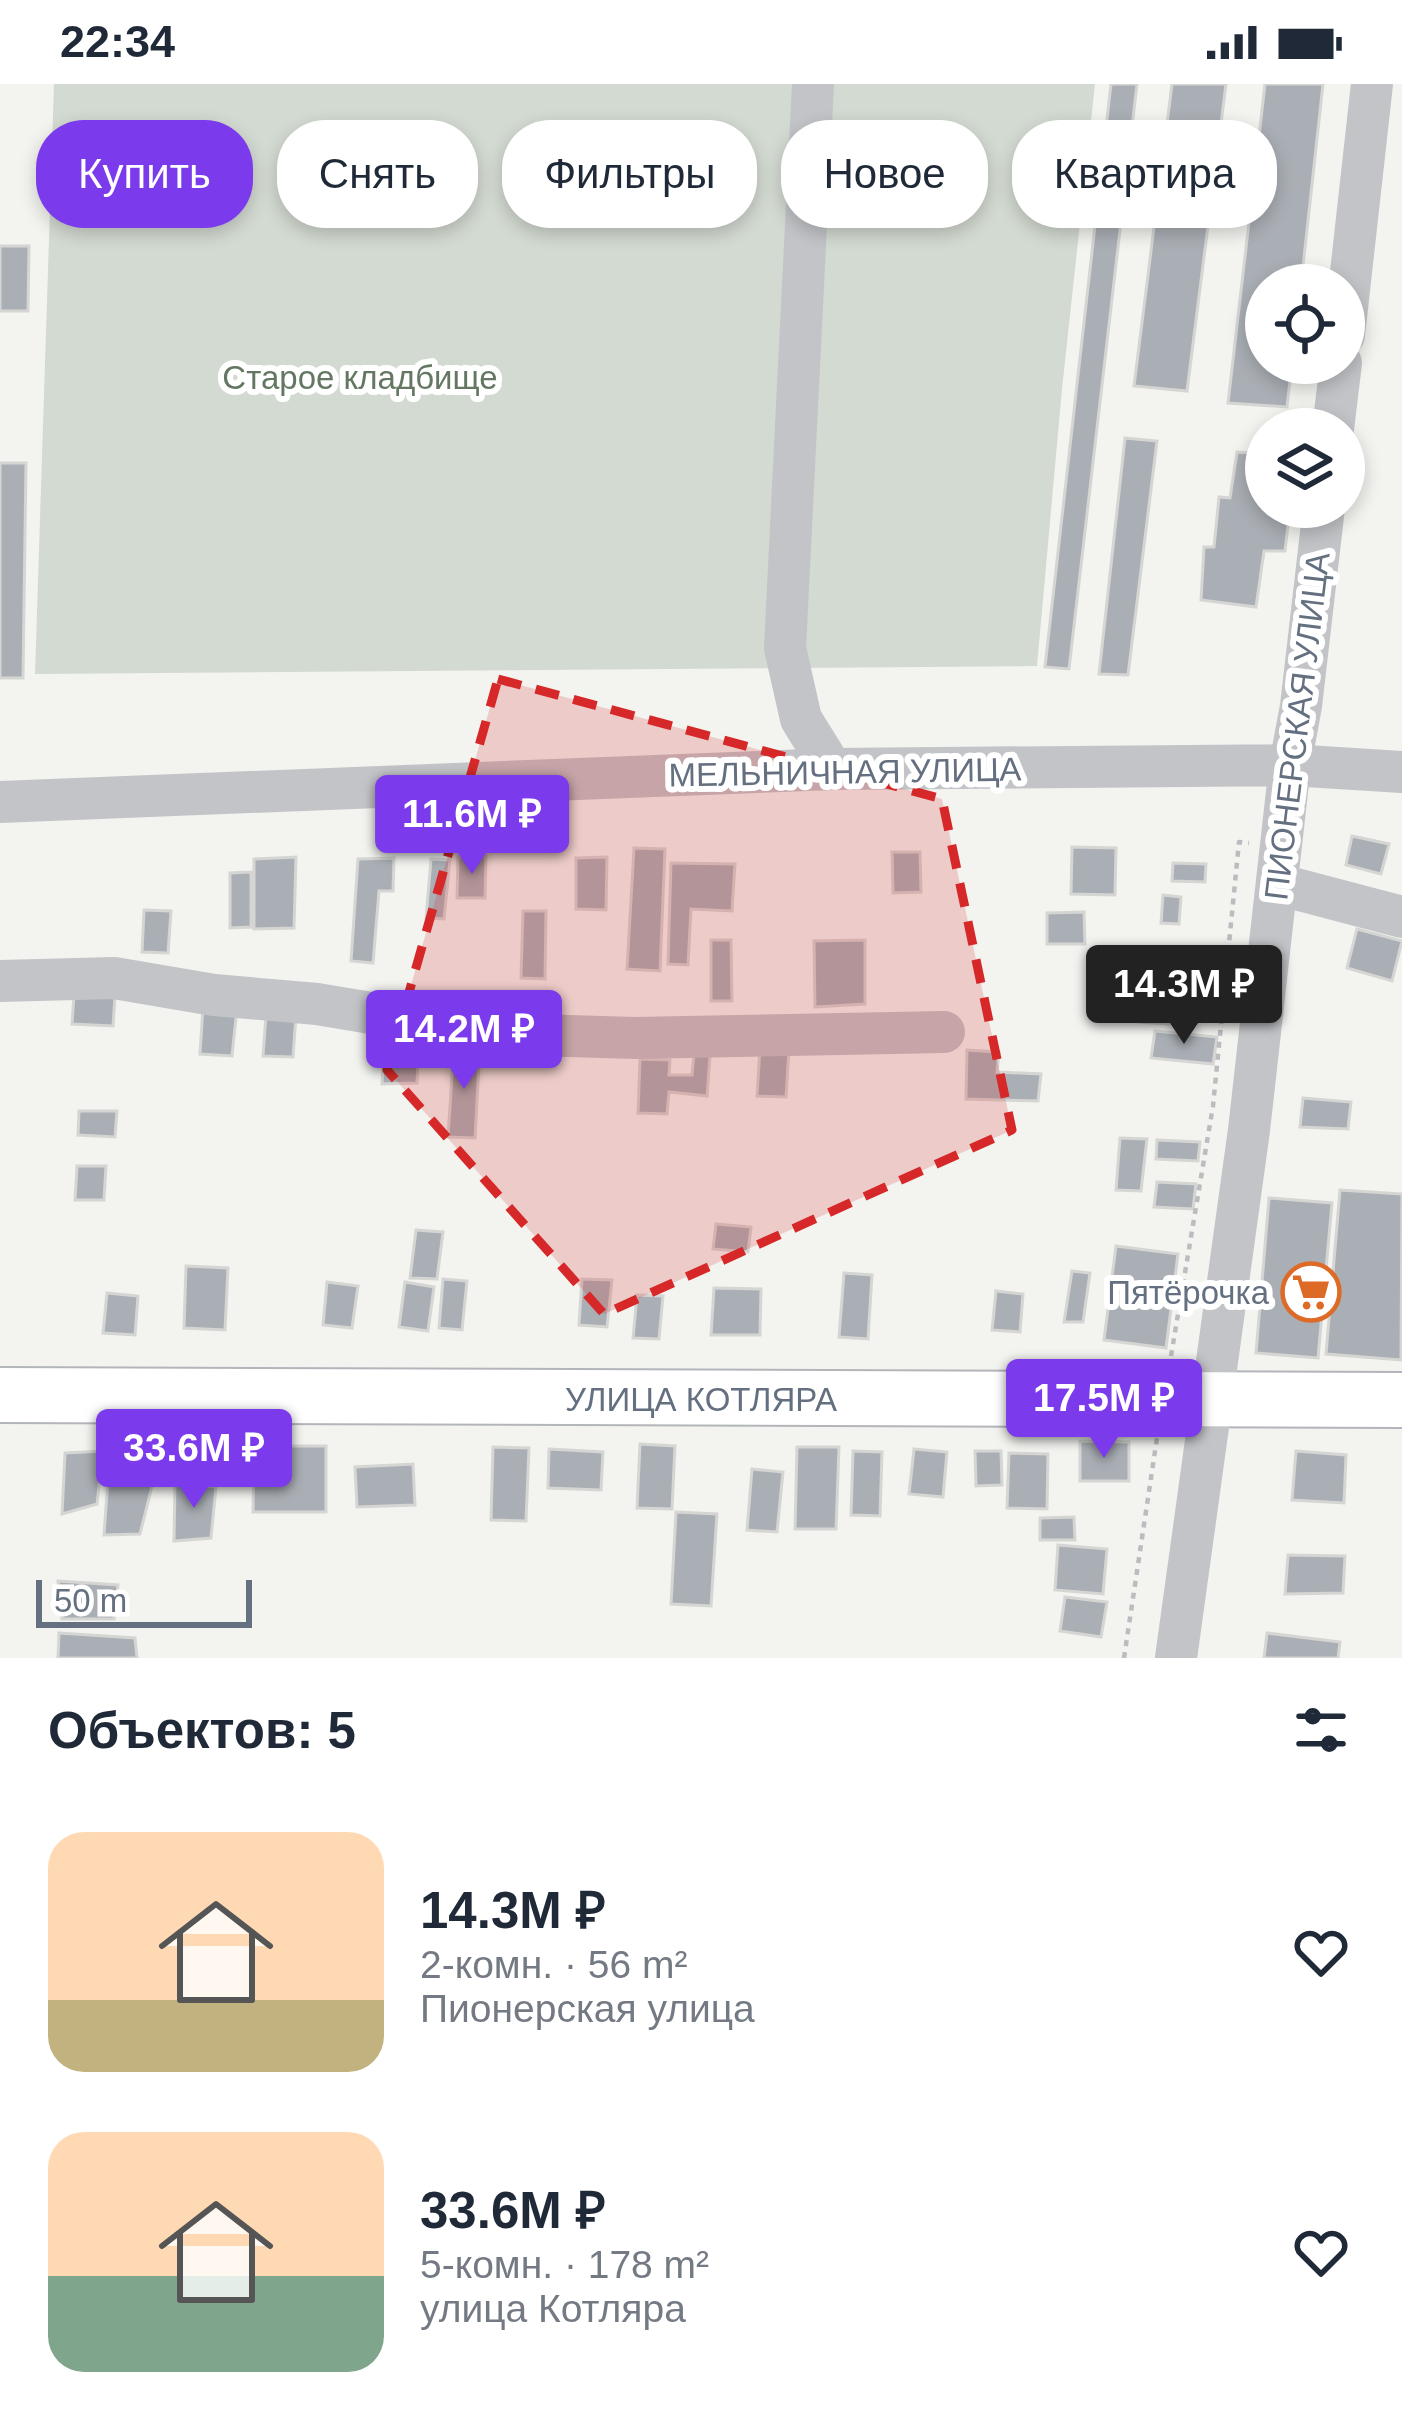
<!DOCTYPE html>
<html lang="ru">
<meta charset="utf-8">
<style>
body{margin:0;font-family:Arial,sans-serif;background:#f6f6f7;color:#1f2937;height:100vh;display:flex;flex-direction:column;font-size:45px;white-space:nowrap}
*{box-sizing:border-box;margin:0}
p{font-size:39px;color:#747a83}
.icon{flex:none;width:66px;height:66px;fill:none;stroke:currentColor;stroke-width:2;stroke-linecap:round;stroke-linejoin:round}
.map{position:relative;height:1574px;overflow:hidden}
.drawer{display:flex;flex-direction:column;background:#fff;flex:1}
.drawer>*{flex:none}
.top-card{position:absolute;left:36px;top:36px;width:1332px;height:108px;display:flex;gap:24px}
.tools{position:absolute;left:1245px;top:180px;display:grid;gap:24px}
.tools a{display:grid;place-items:center;width:120px;height:120px;border-radius:50%;background:#fff;box-shadow:0 6px 18px #0003;font-size:60px}
.scale{position:absolute;left:36px;bottom:30px;width:216px;box-sizing:border-box;padding-left:12px;border:6px solid #646f80;border-top:0;font-size:33px;line-height:42px;white-space:nowrap;color:#646f80;-webkit-text-stroke:9px #fff;paint-order:stroke}
.price{position:absolute;translate:-50% -102px;padding:0 27px;border-radius:12px;background:#7c3aed;color:#fff;font-size:39px;line-height:78px;filter:drop-shadow(0 3px 6px #0008)}
.price::after{content:'';position:absolute;left:50%;top:72px;width:36px;height:27px;margin-left:-18px;background:inherit;clip-path:polygon(0 0,100% 0,50% 100%)}
.price.on{background:#222;color:#fff}
ul{padding:0;list-style:none}
li{display:flex;align-items:center;gap:36px;height:300px;padding:0 48px}
li span{display:grid;place-items:center;flex:none;width:336px;height:240px;border-radius:36px;color:#555}
li>.icon{margin-inline-start:auto}
span .icon{width:144px;height:144px;fill:#fffc;stroke-width:1}
li b{font-size:51px}
h2{display:flex;justify-content:space-between;align-items:center;height:144px;padding:0 48px;font-size:51px}
.pill{padding:0 42px;border-radius:48px;background:#fff;box-shadow:0 6px 18px #0003;font-size:42px;line-height:108px}
.pill.on{background:#7c3aed;color:#fff}
.status{display:flex;justify-content:space-between;align-items:center;height:84px;padding:0 60px;background:#fff;direction:ltr}
.status svg{height:33px;fill:currentColor}
.map>svg:first-child{display:block}
.green{fill:#d3dad1}
.building{fill:#aaafb5;stroke:#d5d5d3;stroke-width:3}
.lines{fill:none;stroke-linecap:round;stroke-linejoin:round}
.major-casing{stroke:#b2b5ba;stroke-width:58}
.path{stroke:#bbbcbf;stroke-width:4.5;stroke-dasharray:6 6;stroke-linecap:butt}
.minor{stroke:#c2c4c8;stroke-width:42}
.major{stroke:#fff;stroke-width:54}
.marked{fill:#d62828;fill-opacity:0.2;stroke:#d62828;stroke-width:9;stroke-dasharray:24 15;stroke-linejoin:round}
.labels{text-anchor:middle;dominant-baseline:central;stroke-width:12;stroke-linejoin:round;paint-order:stroke}
.park-label{font-size:33px;fill:#637762;stroke:#fff}
.street-label{font-size:33px;fill:#646f80;stroke:#fff}
.poi-label{font-size:33px;fill:#646f80;stroke:#fff;text-anchor:end}
</style>
<div class="status"><b>22:34</b><svg viewBox="0 0 49 12"><path d="M0 12V9h3v3zM5 12V6h3v6zM10 12V3h3v9zM15 12V0h3v12zM26 1h20v11H26zM47 4h2v5h-2z"/></svg></div>
<div class="map">
<svg width="1402" height="1574" viewBox="0 0 1402 1574">
<rect width="100%" height="100%" fill="#f3f4f0"/>
<path class="green" d="M54 0H1095L1062 305 1037 582 35 590Z"/>
<path class="building" d="M1111 0H1137L1069 585 1045 583Z
M1172 0H1226L1187 307 1134 302Z
M1265 0H1323L1301 201H1266V279H1292L1287 323 1228 319Z
M0 162H29L28 227H0Z
M1125 354 1157 357 1128 591 1099 590Z
M1237 368 1266 370V423H1290L1285 467H1264L1256 523 1201 516 1204 463H1214L1219 413 1230 414Z
M0 379H26L23 594H0Z
M1352 752 1389 760 1381 790 1346 781Z
M1072 763 1116 764 1115 811 1071 810Z
M634 764 665 765 660 887 627 885Z
M892 768H920L921 808 893 809Z
M486 772 485 814H457L458 773Z
M296 773 294 844 254 845V775Z
M607 773 606 826 576 825V774Z
M394 774 393 807H379L373 879 351 877 358 775Z
M431 775 450 776 444 835 426 834Z
M671 779 735 780 732 827 691 825 688 881 668 880Z
M1173 779 1206 780 1205 798 1172 797Z
M251 788V843L230 844V789Z
M1163 811 1181 813 1179 840 1161 839Z
M144 826 171 827 168 869 142 868Z
M523 827H546L545 895 521 894Z
M1084 828 1085 860H1047V829Z
M1357 845 1402 857 1392 897 1347 884Z
M711 856H731L732 917H711Z
M865 856V920L815 923 814 857Z
M1144 875 1211 880 1208 927 1169 924 1168 940 1139 938Z
M74 911 115 912 113 942 72 940Z
M203 922 237 924 232 972 200 970Z
M266 931H296L293 973 263 972Z
M1155 947 1217 953 1213 980 1151 974Z
M384 953 419 954 417 999 382 1000Z
M454 961 480 962 475 1054 448 1053Z
M760 964 789 965 786 1013 757 1012Z
M967 966 999 968 997 988 1041 990 1038 1017 966 1015Z
M694 971 710 972 707 1012 669 1008 667 1030 638 1029 640 975 670 976 669 991H692Z
M1303 1014 1351 1018 1348 1045 1300 1043Z
M79 1027H117L115 1053 78 1051Z
M1120 1054 1147 1055 1141 1107 1116 1106Z
M1157 1056 1200 1058 1198 1077 1156 1075Z
M77 1082H106L104 1116H75Z
M1157 1098 1196 1100 1193 1125 1154 1123Z
M1340 1106 1402 1110 1401 1276 1326 1270Z
M1269 1114 1332 1119 1318 1274 1256 1269Z
M716 1140 751 1143 748 1168 713 1165Z
M416 1146 443 1148 437 1195 410 1194Z
M1116 1162 1178 1170 1166 1264 1104 1256Z
M186 1182 228 1184 225 1246 184 1244Z
M1072 1187 1090 1189 1083 1238H1064Z
M844 1189 872 1191 868 1255 839 1253Z
M443 1195 467 1197 462 1246 439 1244Z
M582 1195 612 1196 607 1243 579 1241Z
M327 1198 358 1202 352 1244 323 1241Z
M405 1198 434 1203 428 1247 399 1243Z
M714 1204 761 1205 760 1251H711Z
M996 1207 1023 1210 1020 1248 992 1246Z
M107 1209 138 1212 135 1251 103 1249Z
M637 1211 663 1212 659 1255 633 1254Z
M1080 1357 1129 1358V1397H1080Z
M640 1360 675 1362 672 1425 637 1424Z
M254 1362H326V1428H253Z
M493 1363 529 1364 526 1437 491 1436Z
M797 1363H839L836 1445H795Z
M549 1365 603 1368 601 1406 548 1404Z
M914 1365 947 1368 943 1413 909 1410Z
M103 1367 97 1420 62 1430 65 1369Z
M853 1367 882 1368 880 1432 851 1431Z
M975 1367H1001L1002 1401 976 1402Z
M1296 1367 1346 1371 1344 1419 1292 1416Z
M1009 1369 1048 1370 1047 1425 1007 1424Z
M413 1380 415 1421 357 1423 355 1383Z
M752 1385 783 1388 777 1448 747 1446Z
M108 1395 153 1398 140 1450 104 1451Z
M175 1398 216 1403 211 1454 174 1457Z
M676 1428 717 1430 711 1522 671 1520Z
M1074 1433 1075 1456H1040V1434Z
M1058 1461 1107 1465 1103 1510 1055 1506Z
M1288 1471 1345 1472 1343 1509 1285 1510Z
M58 1497 118 1501 114 1535H62Z
M1065 1513 1107 1518 1101 1553 1060 1547Z
M59 1549 135 1554 137 1574H58Z
M1267 1549 1340 1558 1338 1574H1264Z"/>
<g class="lines">
<defs>
<path id="major" d="M0 1311 1402 1316"/>
</defs>
<use href="#major" class="major-casing"/>
<path class="path" d="M1171 1272 1213 1022 1239 758 1249 759
M1124 1574 1157 1354"/>
<path class="minor" d="M813 0 785 564 801 635 832 685
M1344 251 1372 0
M1333 345 1341 279
M0 718 832 685 1290 681 1402 688
M1277 800 1402 833
M0 897 114 894 214 911 317 920 497 950 635 954 944 948
M1176 1574 1249 1046 1290 681 1301 622 1324 423"/>
<use href="#major" class="major"/>
</g>
<path class="marked" d="M498 595 942 715 1012 1046 604 1230 387 986Z"/>
<defs>
<symbol id="supermarket-ring" viewBox="-11 -11 22 22"><circle r="9.5" fill="#fff" stroke="#dd6a27" stroke-width="1.5"/><path d="M-6-5.5h2.5l.6 2H6L4.5 2H-2.5L-4.4-4H-6ZM-1.5 3.2a1.3 1.3 0 1 0 .1 0ZM3 3.2a1.3 1.3 0 1 0 .1 0Z" fill="#dd6a27"/></symbol>
</defs>
<g fill-rule="evenodd">
<use href="#supermarket-ring" x="1278" y="1175" width="66" height="66"/>
</g>
<g class="labels">
<g class="park-label">
<text x="360" y="293">Старое кладбище</text>
</g>
<g class="street-label">
<text transform="translate(1297 642) rotate(-83)">ПИОНЕРСКАЯ УЛИЦА</text>
<text transform="translate(845 688) rotate(-1)">МЕЛЬНИЧНАЯ УЛИЦА</text>
<text x="701" y="1315">УЛИЦА КОТЛЯРА</text>
</g>
<g class="poi-label">
<text x="1269" y="1208">Пятёрочка</text>
</g>
</g>
</svg>
<div class="tools">
<a><svg class="icon" aria-label="locate" viewBox="0 0 24 24"><circle cx="12" cy="12" r="6"/><path d="M12 2v4M12 18v4M2 12h4M18 12h4"/></svg></a>
<a><svg class="icon" aria-label="layers" viewBox="0 0 24 24"><path d="M12 4l9 5-9 5-9-5zM3 14l9 5 9-5"/></svg></a>
</div>
<div class="scale">50 m</div>
<b class="price" style="left:472px;top:793px">11.6M ₽</b>
<b class="price on" style="left:1184px;top:963px">14.3M ₽</b>
<b class="price" style="left:464px;top:1008px">14.2M ₽</b>
<b class="price" style="left:1104px;top:1377px">17.5M ₽</b>
<b class="price" style="left:194px;top:1427px">33.6M ₽</b>
<div class="top-card">
<a class="pill on">Купить</a>
<a class="pill">Снять</a>
<a class="pill">Фильтры</a>
<a class="pill">Новое</a>
<a class="pill">Квартира</a>
</div>
</div>
<section class="drawer">
<h2>Объектов: 5<svg class="icon" aria-label="filters" viewBox="0 0 24 24"><path d="M4 7h16M4 17h16"/><circle cx="9" cy="7" r="2"/><circle cx="15" cy="17" r="2"/></svg></h2>
<ul>
<li><span style="background:linear-gradient(#ffd9b3 70%,#c2b280 0)"><svg class="icon" aria-label="home" viewBox="0 0 24 24"><path d="M3 11l9-7 9 7M6 9v11h12V9"/></svg></span><div><b>14.3M ₽</b><p>2-комн. · 56 m²</p><p>Пионерская улица</p></div><svg class="icon" aria-label="heart" viewBox="0 0 24 24"><path d="M12 20l-8-8c-3-5 5-10 8-4 3-6 11-1 8 4z"/></svg></li>
<li><span style="background:linear-gradient(#ffd9b3 60%,#7fa58c 0)"><svg class="icon" aria-label="home" viewBox="0 0 24 24"><path d="M3 11l9-7 9 7M6 9v11h12V9"/></svg></span><div><b>33.6M ₽</b><p>5-комн. · 178 m²</p><p>улица Котляра</p></div><svg class="icon" aria-label="heart" viewBox="0 0 24 24"><path d="M12 20l-8-8c-3-5 5-10 8-4 3-6 11-1 8 4z"/></svg></li>
</ul>
</section>
